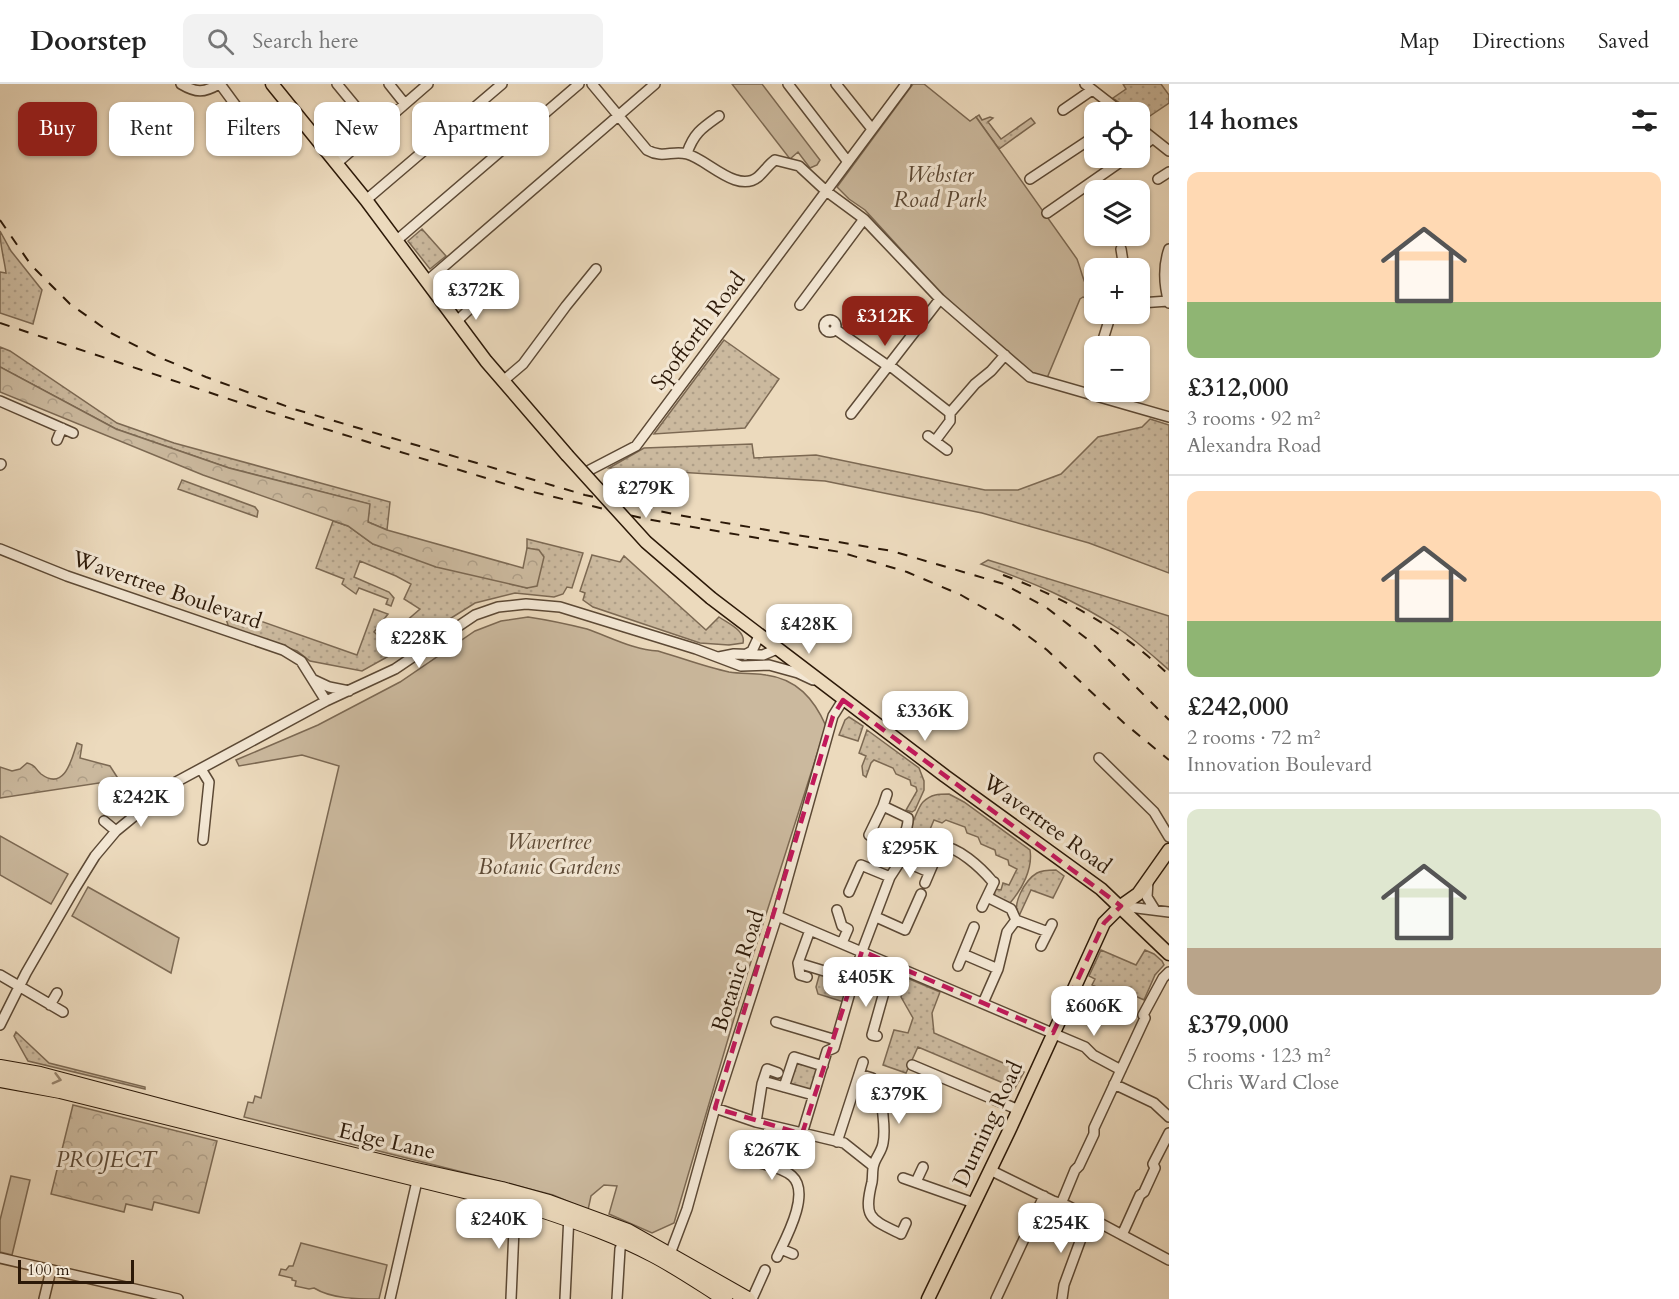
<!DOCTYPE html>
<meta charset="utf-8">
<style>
body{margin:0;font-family:Cardo,serif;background:#f2f2f2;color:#222;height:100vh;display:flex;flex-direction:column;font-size:22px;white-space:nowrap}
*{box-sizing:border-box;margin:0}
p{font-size:20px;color:#767676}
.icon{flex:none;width:33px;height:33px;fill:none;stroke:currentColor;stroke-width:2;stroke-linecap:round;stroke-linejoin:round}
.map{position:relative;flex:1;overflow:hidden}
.sheet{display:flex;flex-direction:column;background:#fff;width:510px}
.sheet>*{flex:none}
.hud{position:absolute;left:18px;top:18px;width:570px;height:54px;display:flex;gap:12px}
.tools{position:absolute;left:1084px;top:18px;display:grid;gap:12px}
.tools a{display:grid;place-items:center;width:66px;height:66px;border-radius:12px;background:#fff;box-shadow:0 2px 4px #0004;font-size:30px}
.scale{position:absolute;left:18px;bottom:15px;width:116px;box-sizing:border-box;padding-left:6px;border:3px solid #2c1908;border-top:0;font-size:16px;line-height:21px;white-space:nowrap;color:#2c1908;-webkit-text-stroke:4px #f3e7d4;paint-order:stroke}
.price{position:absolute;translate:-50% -51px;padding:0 14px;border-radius:12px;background:#fff;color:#222;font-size:20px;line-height:39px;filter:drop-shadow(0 2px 3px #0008)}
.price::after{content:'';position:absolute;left:50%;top:36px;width:18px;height:14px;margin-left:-9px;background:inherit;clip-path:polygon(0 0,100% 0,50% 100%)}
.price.active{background:#8f2418;color:#fff}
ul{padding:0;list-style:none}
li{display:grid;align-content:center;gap:12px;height:318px;padding:0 18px}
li+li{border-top:2px solid #e0e0e0}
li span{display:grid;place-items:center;height:186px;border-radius:12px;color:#555}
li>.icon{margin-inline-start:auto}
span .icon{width:108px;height:108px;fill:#fffc;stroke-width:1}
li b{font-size:26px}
h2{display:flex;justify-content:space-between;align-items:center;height:72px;padding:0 18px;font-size:26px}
.pill{padding:0 21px;border-radius:12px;background:#fff;box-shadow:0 2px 4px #0004;font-size:21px;line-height:54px}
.pill.active{background:#8f2418;color:#fff}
header{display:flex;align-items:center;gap:36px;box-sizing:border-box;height:84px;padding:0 30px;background:#fff;border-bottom:2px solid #e0e0e0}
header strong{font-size:28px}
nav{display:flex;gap:33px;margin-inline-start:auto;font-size:21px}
.search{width:420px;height:54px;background:#f2f2f2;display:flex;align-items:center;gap:15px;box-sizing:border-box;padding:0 21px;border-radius:12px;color:#767676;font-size:22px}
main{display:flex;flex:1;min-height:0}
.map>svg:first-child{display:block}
.grass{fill:url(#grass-dots);stroke:#7c6953;stroke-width:1.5}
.forest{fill:url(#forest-crowns);stroke:#7c6953;stroke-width:1.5}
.green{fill:#cbb99e;stroke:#7c6953;stroke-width:1.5}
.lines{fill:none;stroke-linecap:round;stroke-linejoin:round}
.minor-casing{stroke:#5c4935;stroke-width:12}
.major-casing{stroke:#2c1908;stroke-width:15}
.highway-casing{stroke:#2c1908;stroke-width:16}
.minor{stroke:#f3e7d4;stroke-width:9}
.major{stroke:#ecdabd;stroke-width:12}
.highway{stroke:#ecdabd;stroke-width:14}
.rail{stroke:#2c1908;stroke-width:2;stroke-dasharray:10 10;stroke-linecap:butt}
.major-bridge-casing{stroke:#2c1908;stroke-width:15;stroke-linecap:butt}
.major-bridge{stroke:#ecdabd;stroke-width:12}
.oneway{stroke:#96836c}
.marked{fill:none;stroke:#c2185b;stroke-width:4.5;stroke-dasharray:12 8;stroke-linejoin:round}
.labels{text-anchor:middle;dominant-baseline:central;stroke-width:6;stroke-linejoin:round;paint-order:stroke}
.park-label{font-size:22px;font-style:italic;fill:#5c4935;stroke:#f3e7d4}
.street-label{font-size:22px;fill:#2c1908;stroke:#f3e7d4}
</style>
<header>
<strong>Doorstep</strong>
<div class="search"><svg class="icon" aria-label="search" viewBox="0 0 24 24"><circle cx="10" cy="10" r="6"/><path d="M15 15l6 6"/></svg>Search here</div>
<nav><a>Map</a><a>Directions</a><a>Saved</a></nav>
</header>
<main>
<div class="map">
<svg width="1169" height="1215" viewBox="0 0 1169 1215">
<defs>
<pattern id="grass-dots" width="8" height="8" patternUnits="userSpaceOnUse" patternTransform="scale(1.5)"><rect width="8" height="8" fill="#cbb99e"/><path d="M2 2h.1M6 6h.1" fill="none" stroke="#ae9e87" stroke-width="1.8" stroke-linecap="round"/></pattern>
<pattern id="forest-crowns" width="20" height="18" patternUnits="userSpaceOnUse" patternTransform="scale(1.5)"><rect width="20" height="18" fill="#cbb99e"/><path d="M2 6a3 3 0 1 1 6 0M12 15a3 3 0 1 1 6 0" fill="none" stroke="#ae9e87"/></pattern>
</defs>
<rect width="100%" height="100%" fill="#ecdabd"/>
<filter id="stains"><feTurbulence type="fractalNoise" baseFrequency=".00333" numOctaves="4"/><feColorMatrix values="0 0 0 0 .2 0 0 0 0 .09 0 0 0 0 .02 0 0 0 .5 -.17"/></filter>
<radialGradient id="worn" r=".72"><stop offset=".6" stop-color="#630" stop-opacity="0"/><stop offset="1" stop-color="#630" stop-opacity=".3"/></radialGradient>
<path class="grass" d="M1123 0H1161L1169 11V19L1144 36 1140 34V28H1132L1113 14 1126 5Z
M979 31 982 36 990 33 993 34 988 38 1001 55 1031 34 1035 39 999 65 976 33Z
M422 145 446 172 430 185 408 157Z
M0 147 11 167 42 206 33 240 0 229V188L6 189C4 174 0 162 0 147Z
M724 256 779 295 745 344 654 350Z
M0 263 10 267 117 339 174 359 390 418 387 446 368 438 369 420 229 384 116 345 0 283Z
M1150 335 1169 341V489L1089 459 982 429 825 397 609 384 644 364 752 360 754 374 816 371 985 406H1018L1061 390 1098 353 1142 343Z
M182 396 255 423 258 427 257 433 178 405Z
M333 437 348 442 373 460 527 504 538 466 527 464V455L583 469 572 504 567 503 563 510 554 513 515 509 475 519 405 563 362 587 310 577 297 567 229 544 226 535 228 528 232 527 357 571 374 525 388 530 374 548 385 558 397 545 420 525 404 515 411 500 396 492 360 477 354 493 389 508 394 514 391 522 386 520 388 515 359 504 356 510 342 500 344 495 316 484Z
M592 471 620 478 624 472 706 546 719 533C729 540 746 547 743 559L729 561 700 559 593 523 583 516 585 509 580 507Z
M988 476 1169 532V586C1153 572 1137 557 1119 545 1076 516 1029 497 981 480Z
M849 633 863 642 858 657 839 651 845 636Z
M867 646 919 684 924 697V706L915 726 912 728 906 726 917 707 916 703 911 701 910 696 896 690 893 684 874 676 871 679 866 693 863 691 862 682 866 672 859 669Z
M949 710 964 718 1030 766C1033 785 1022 805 1010 819L995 812 994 805 1001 806 1003 799 1009 801 1017 785 1009 781 1008 776 996 771 995 766 981 760 978 753 967 749 965 743 946 736 942 739 934 736 928 750 922 748C914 751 914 762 907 767L908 773C905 770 904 770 904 765 905 757 918 723 923 718 931 710 939 710 949 710Z
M1056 786 1064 792 1053 814 1031 806 1019 832C1011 821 1025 796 1037 789 1042 786 1049 786 1056 786Z
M1101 866 1136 881 1145 866 1154 870 1162 877 1164 881 1155 891 1144 916 1122 906 1118 913 1092 901 1095 895 1089 892Z
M823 890 841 894 848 907 844 918 818 910 816 903 819 892Z
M907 894 940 908 932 929 934 949 1024 988 1015 1004 918 963 906 989 883 981 894 946 908 949 913 934 901 913Z
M16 948 49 979 145 1003V1005L28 977 14 952Z
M797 976 819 986 811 1009 786 1002Z"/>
<path class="forest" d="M0 283 116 345 229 384 370 420 368 438 387 446 523 484 527 464 539 466 544 473 537 502 527 504 436 483 373 460 348 442 203 391 0 308Z
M77 659 82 661 80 674 110 682 119 696 0 714V683L12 687 20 685 27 679C36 681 35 685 41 690 65 708 72 674 77 659Z
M73 1021 217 1057 199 1129 154 1118 152 1126 126 1120 124 1128 51 1110Z"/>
<path class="green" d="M732 0H762L820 76 817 81 810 84 798 68 790 75Z
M913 0H924L970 37 976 33 1077 175C1083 191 1082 197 1093 212L1091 216 1083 213 1080 215 1047 294 1031 290 963 229 939 207 865 126 849 115 837 103Z
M528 533C548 536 567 540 587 545 610 553 634 566 658 567 682 574 705 583 729 588 741 590 754 589 766 591 797 595 814 615 826 642L748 887 674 1139 652 1149 609 1130 617 1102 604 1101 591 1112 588 1126 553 1111 244 1033 248 1018 253 1019 255 1012 261 1014 339 682 302 671 239 682 236 676 318 641 400 598 475 547 501 537Z
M0 752 68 790 51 820 0 791Z
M88 803 179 854 171 889 72 832Z
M11 1092 30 1096 12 1171 0 1168V1136Z
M301 1159 387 1181 379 1215C357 1215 332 1215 314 1204L309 1205 295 1202 296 1197 292 1196V1194L279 1191 281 1185 286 1186 289 1182H293Z"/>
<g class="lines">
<defs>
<path id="minor" d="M181 0C196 9 204 9 219 0
M220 0 264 60
M337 0 375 46
M389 0 405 20
M592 0 647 66C663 75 672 66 687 70 707 75 737 110 758 93 764 88 768 81 775 76L799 82 826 107 864 135 940 215 1030 293 1169 333
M788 0 848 78
M836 0 872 45
M1085 0 1121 28
M1063 26 1092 6
M1140 44 1169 67
M1140 64 1152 55
M687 69C694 49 702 44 719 32
M337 79 428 0
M1030 95 1095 52
M1158 95 1169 88
M366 116 502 0
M1047 129 1126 74
M397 156 579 0
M1121 165 1124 184
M1169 165C1163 182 1164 201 1169 219
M427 197 655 0
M1140 219 1168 217
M800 221 864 135
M824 242a6 6 0 1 1 12 0a6 6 0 1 1-12 0Z
M456 238 478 217
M835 245 888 282
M1101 262 1111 230
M889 281 950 329
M503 297 523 280 566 222 596 185
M0 317 73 349
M851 330 940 215
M928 352 947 366
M57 356 62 344
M935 357 950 337V329L975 300 991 287 1005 271
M0 381 1 380
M584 389 636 362 906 0
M0 465 67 492 283 566 301 577 326 617
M745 571 752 567 759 552
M719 573 734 570 763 571 777 565
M314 596 329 603 349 607
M1099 674 1154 728 1169 753
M201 685 209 698 203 756
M155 715 163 725
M883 722 887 710
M104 737 116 747
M940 763C956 760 982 785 992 797
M901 776 929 788
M1148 797 1147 813 1155 826
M925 799 942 759
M849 808 861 781 890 793
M1121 822 1169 828
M982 823 994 798
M837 826 842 842 848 845 842 859
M777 832 1085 963 1093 971 1121 986
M876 833 905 846 921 810
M1016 836 1048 848
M1041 862 1052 840
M963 870 998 885
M798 879 854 896
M958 882 974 843
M0 891 63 928
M807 893 800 891 798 879 810 846
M983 919 998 885 1007 848 1016 836 1011 825 987 813
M50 921 57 909
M776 938 836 956
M0 941 26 889 74 806 95 772 116 747 176 698 326 617 395 585 475 531 498 523 526 520 560 523 696 565 741 582 769 581 798 589 813 596
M877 952 872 951 892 880
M912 981 1019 1026
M859 990 872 994
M763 997 813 1011
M1114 1000 1154 1019 1169 1033
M784 1003 794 973 823 982
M874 1015 882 1017C882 1031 886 1044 883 1059 882 1067 876 1073 874 1080 872 1085 873 1092 872 1098 863 1134 870 1135 901 1150L906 1139
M715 1024 756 1038 844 1059 873 1082
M756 1038 762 1000 767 985 778 989
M770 1042 756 1078C767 1081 783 1084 792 1092 811 1109 786 1154 777 1173
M802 1050 827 967 834 964 862 867 890 793 901 776C895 758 909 751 908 734L883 722 869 751
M837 1058 863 978
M990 1086 1053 1117 1068 1122 1169 1176
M903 1094 974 1119
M916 1098 923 1083
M1061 1120 1075 1086 1079 1082 1094 1050V1044L1145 934 1143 931 1163 894 1169 888
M1122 1151 1140 1111 1144 1108 1155 1084 1153 1080 1169 1049
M781 1165 793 1170
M670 1170 687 1125 715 1024 777 832 833 632 843 616
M0 1174 178 1215
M44 1215 51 1186
M390 1215 417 1097
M511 1215 515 1121
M565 1215 569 1131
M617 1215 620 1165 624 1156
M752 1215 765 1186
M996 1215 1044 1112
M1062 1215 1064 1201 1089 1133"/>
<path id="major" d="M272 0 366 116 486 277 567 371
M711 514 945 692 1101 805 1169 870
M928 1215 1009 1047 1104 839 1121 822 1138 810 1169 766"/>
<path id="highway" d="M0 983 40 990 236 1042 412 1085 502 1105 549 1118 628 1147 748 1215
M0 996 60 1007 541 1126C580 1139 617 1152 653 1171 678 1184 701 1200 725 1215"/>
</defs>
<use href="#minor" class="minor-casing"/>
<use href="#major" class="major-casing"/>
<use href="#highway" class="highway-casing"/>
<use href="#minor" class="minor"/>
<use href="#major" class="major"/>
<use href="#highway" class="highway"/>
<path class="rail" d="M0 136 31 181 70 220 111 249 154 271 206 293 294 325 585 411 678 431 892 467 1004 500 1047 524 1091 558 1169 636
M0 239 250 322 525 406 646 435 840 468 907 488 961 511 1012 540 1047 566 1124 639 1169 676
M1003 491C1065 514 1121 545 1169 591"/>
<defs>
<path id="major-bridge" d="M567 371 646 458 711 514"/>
</defs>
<use href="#major-bridge" class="major-bridge-casing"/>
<use href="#major-bridge" class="major-bridge"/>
</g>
<defs><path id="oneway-chevron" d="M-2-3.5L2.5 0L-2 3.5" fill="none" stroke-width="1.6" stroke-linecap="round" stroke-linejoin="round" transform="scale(1.5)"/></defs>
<use class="oneway" href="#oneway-chevron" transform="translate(57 995) rotate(15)"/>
<path class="marked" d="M843 616 1121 822 1104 839 1053 949 862 867 802 1050 715 1024 833 632Z"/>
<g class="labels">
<g class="park-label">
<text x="940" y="91">Webster<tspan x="940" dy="25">Road Park</tspan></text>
<text x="549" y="758">Wavertree<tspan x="549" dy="25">Botanic Gardens</tspan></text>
<text x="106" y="1076">PROJECT</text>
</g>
<g class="street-label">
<text transform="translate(698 247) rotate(-53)">Spofforth Road</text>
<text transform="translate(167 506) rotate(19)">Wavertree Boulevard</text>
<text transform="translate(1047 740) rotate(36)">Wavertree Road</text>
<text transform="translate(738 887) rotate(-72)">Botanic Road</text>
<text transform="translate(988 1040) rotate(-65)">Durning Road</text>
<text transform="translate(387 1057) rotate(13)">Edge Lane</text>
</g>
</g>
<rect width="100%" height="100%" filter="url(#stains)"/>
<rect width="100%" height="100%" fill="url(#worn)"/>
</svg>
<div class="tools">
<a><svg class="icon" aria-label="locate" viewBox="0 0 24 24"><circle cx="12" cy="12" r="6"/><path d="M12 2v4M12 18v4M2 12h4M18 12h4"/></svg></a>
<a><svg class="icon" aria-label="layers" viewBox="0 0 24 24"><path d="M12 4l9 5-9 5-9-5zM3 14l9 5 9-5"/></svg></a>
<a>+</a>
<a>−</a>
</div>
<div class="scale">100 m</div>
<b class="price" style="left:476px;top:237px">£372K</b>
<b class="price active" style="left:885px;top:263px">£312K</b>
<b class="price" style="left:646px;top:435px">£279K</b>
<b class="price" style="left:809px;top:571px">£428K</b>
<b class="price" style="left:419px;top:585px">£228K</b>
<b class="price" style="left:925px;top:658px">£336K</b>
<b class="price" style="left:141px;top:744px">£242K</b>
<b class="price" style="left:910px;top:795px">£295K</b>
<b class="price" style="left:866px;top:924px">£405K</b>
<b class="price" style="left:1094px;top:953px">£606K</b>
<b class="price" style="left:899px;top:1041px">£379K</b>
<b class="price" style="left:772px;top:1097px">£267K</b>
<b class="price" style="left:499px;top:1166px">£240K</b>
<b class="price" style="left:1061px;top:1170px">£254K</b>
<div class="hud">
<a class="pill active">Buy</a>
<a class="pill">Rent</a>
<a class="pill">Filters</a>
<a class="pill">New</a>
<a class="pill">Apartment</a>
</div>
</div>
<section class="sheet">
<h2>14 homes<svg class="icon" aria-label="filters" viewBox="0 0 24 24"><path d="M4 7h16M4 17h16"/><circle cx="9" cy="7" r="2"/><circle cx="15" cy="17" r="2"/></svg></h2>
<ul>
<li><span style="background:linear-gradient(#ffd9b3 70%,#8fb573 0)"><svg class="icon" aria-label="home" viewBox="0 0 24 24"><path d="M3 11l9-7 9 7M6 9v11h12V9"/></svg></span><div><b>£312,000</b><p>3 rooms · 92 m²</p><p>Alexandra Road</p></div></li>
<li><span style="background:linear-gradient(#ffd9b3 70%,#8fb573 0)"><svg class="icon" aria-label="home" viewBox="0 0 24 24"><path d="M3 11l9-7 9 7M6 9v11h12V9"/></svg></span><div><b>£242,000</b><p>2 rooms · 72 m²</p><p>Innovation Boulevard</p></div></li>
<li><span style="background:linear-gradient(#dfe7d0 75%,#b9a48a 0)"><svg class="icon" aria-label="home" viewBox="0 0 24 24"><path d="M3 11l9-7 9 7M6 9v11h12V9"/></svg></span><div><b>£379,000</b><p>5 rooms · 123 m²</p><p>Chris Ward Close</p></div></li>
</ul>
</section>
</main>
